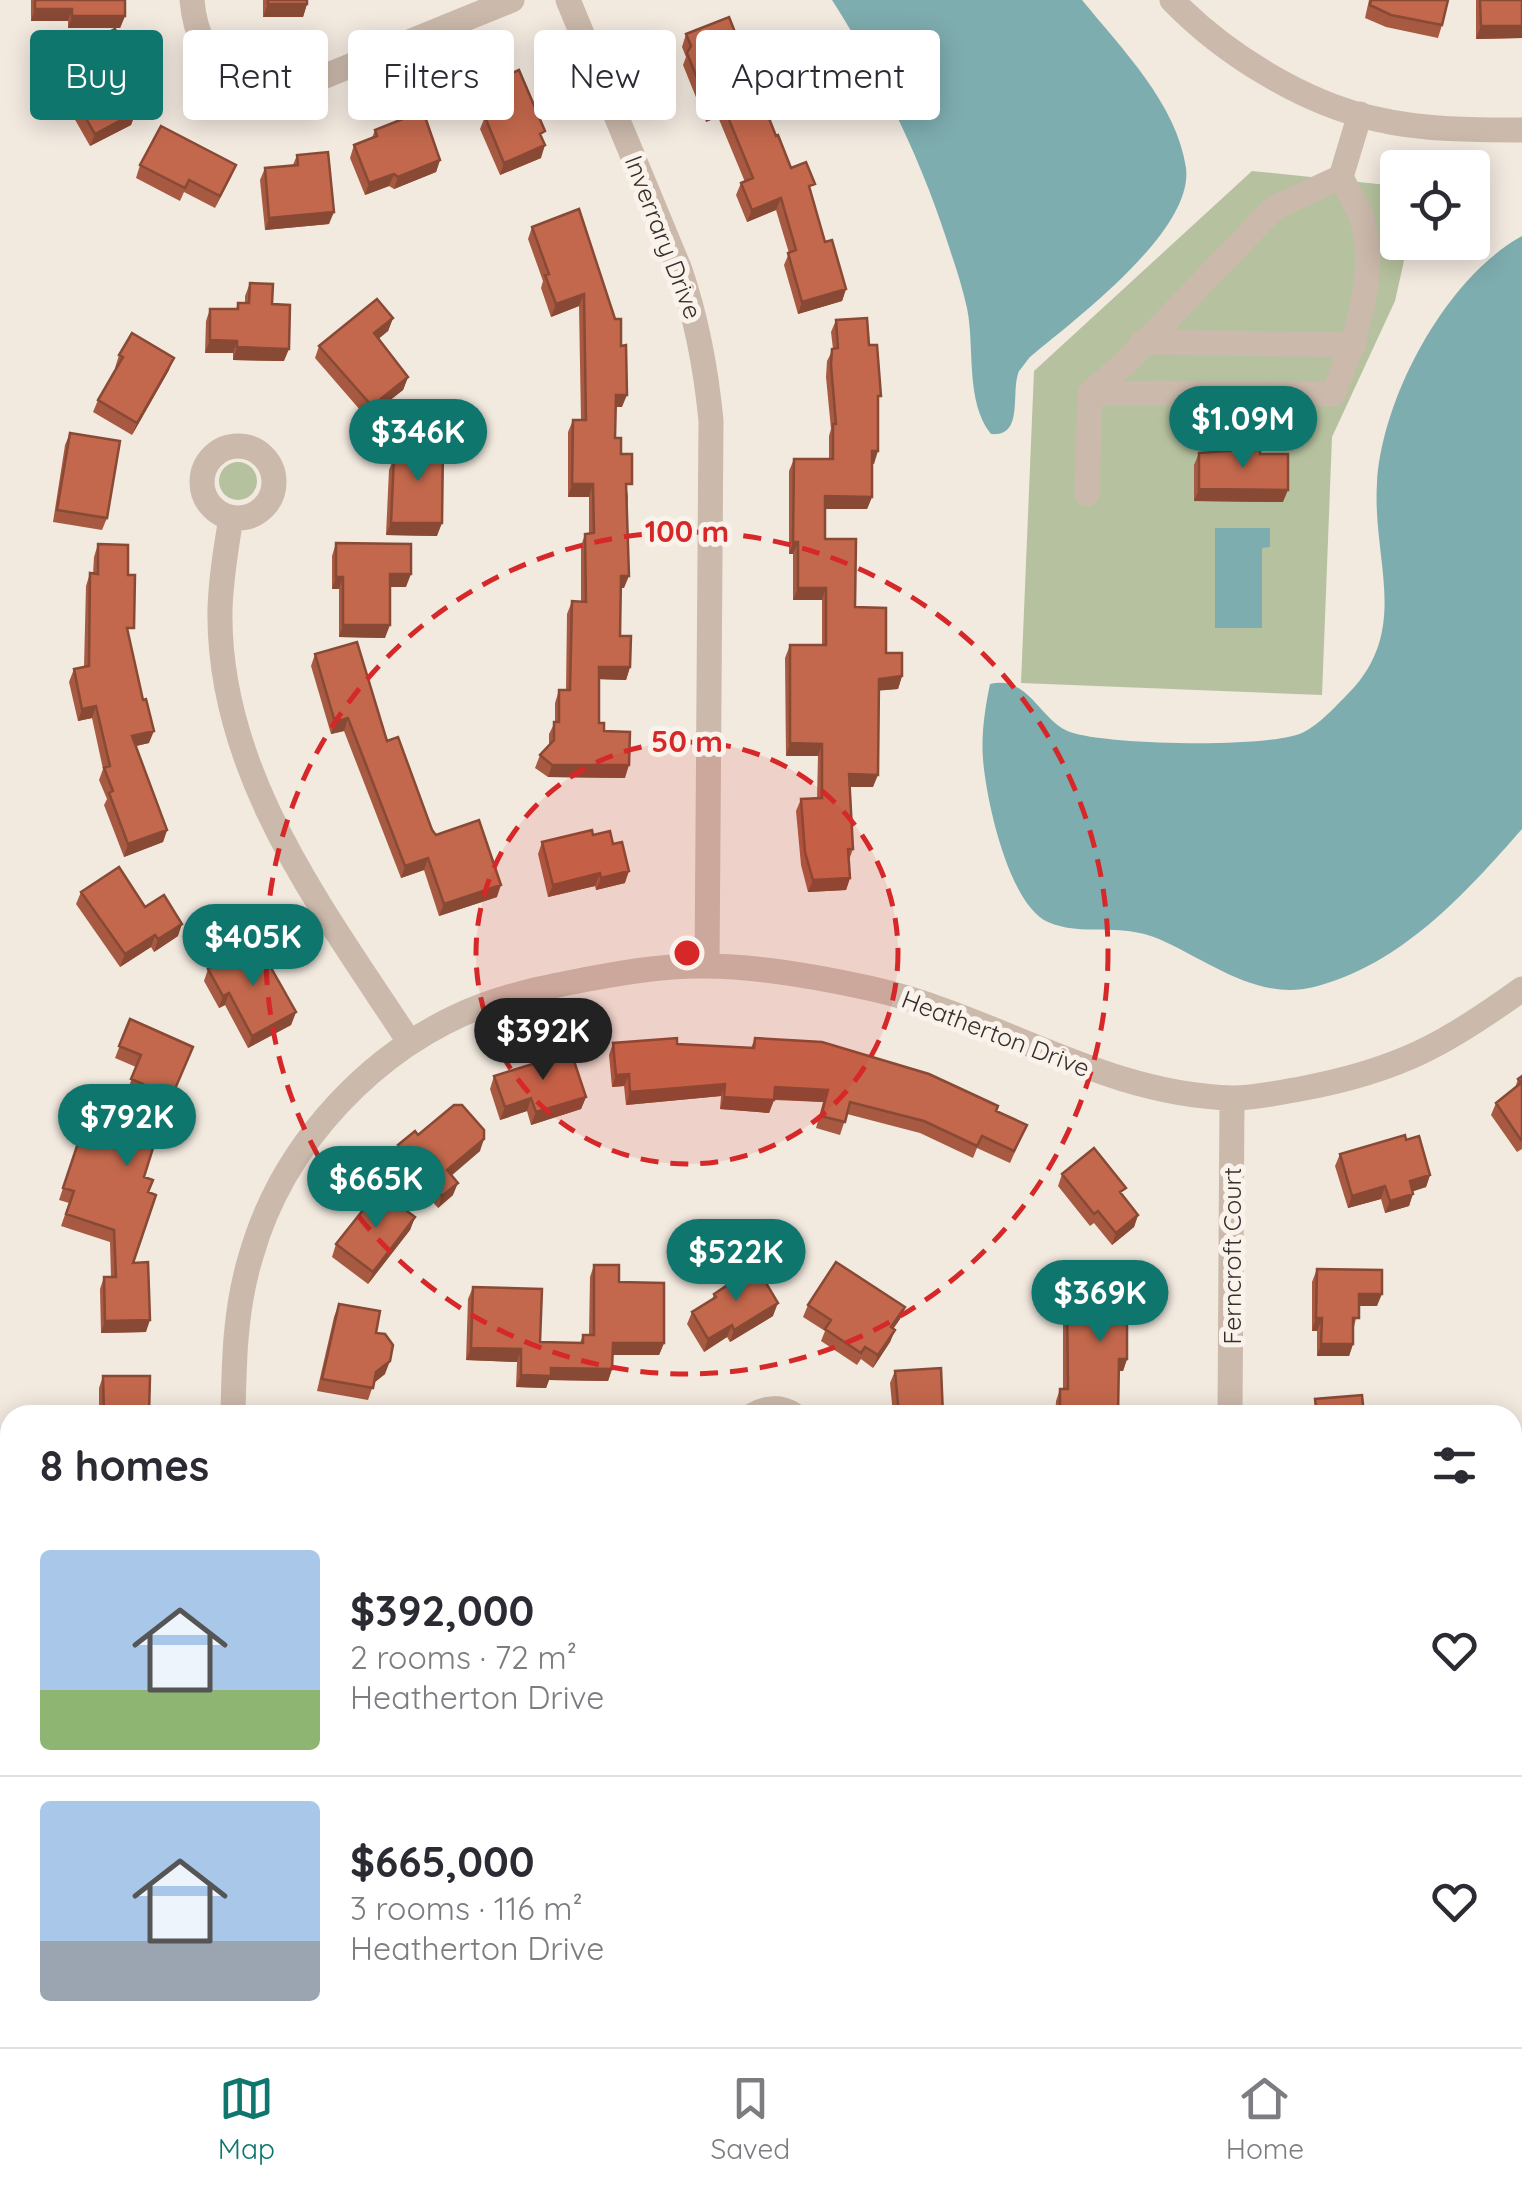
<!DOCTYPE html>
<meta charset="utf-8">
<style>
body{margin:0;font-family:Quicksand,sans-serif;background:#f7f7f7;color:#2b2b33;height:100vh;display:flex;flex-direction:column;font-size:38px;white-space:nowrap}
*{box-sizing:border-box;margin:0}
p{font-size:32px;color:#7c7c81}
.icon{flex:none;width:55px;height:55px;fill:none;stroke:currentColor;stroke-width:2;stroke-linecap:round;stroke-linejoin:round}
.map{position:relative;flex:1;overflow:hidden}
.sheet{position:absolute;left:0px;top:1405px;width:1522px;height:642px;display:flex;flex-direction:column;background:#fff;border-radius:30px 30px 0 0;box-shadow:0 5px 25px #0003}
.sheet>*{flex:none}
.guide{position:absolute;left:30px;top:30px;width:1000px;height:90px;display:flex;gap:20px}
.buttons{position:absolute;left:1380px;top:150px;display:grid;gap:20px}
.buttons a{display:grid;place-items:center;width:110px;height:110px;border-radius:10px;background:#fff;box-shadow:0 5px 25px #0003;font-size:50px}
.price{position:absolute;translate:-50% -85px;padding:0 22px;border-radius:35px;background:#0f766e;color:#fff;font-size:32px;line-height:65px;filter:drop-shadow(0 2px 5px #0008)}
.price::after{content:'';position:absolute;left:50%;top:60px;width:30px;height:22px;margin-left:-15px;background:inherit;clip-path:polygon(0 0,100% 0,50% 100%)}
.price.active{background:#222;color:#fff}
ul{padding:0;list-style:none}
li{display:flex;align-items:center;gap:30px;height:250px;padding:0 40px}
li+li{border-top:2px solid #e1e1e2}
li span{display:grid;place-items:center;flex:none;width:280px;height:200px;border-radius:10px;color:#555}
li>.icon{margin-inline-start:auto}
span .icon{width:120px;height:120px;fill:#fffc;stroke-width:1}
li b{font-size:42px}
h2{display:flex;justify-content:space-between;align-items:center;height:120px;padding:0 40px;font-size:42px}
.chip{padding:0 35px;border-radius:10px;background:#fff;box-shadow:0 5px 25px #0003;font-size:35px;line-height:90px}
.chip.active{background:#0f766e;color:#fff}
.tab-bar{display:flex;justify-content:space-around;align-items:center;height:140px;border-top:2px solid #e1e1e2;background:#fff;font-size:28px;color:#7c7c81}
.tab-bar a{display:grid;justify-items:center;gap:5px}
.tab-bar .active{color:#0f766e}
.map>svg:first-child{display:block}
.green{fill:#b6c29f}
.water{fill:#7eadaf}
.lines{fill:none;stroke-linecap:round;stroke-linejoin:round}
.minor{stroke:#cbb9ab;stroke-width:25}
.wall{fill:#a85941}
.shaded-wall{fill:#884935}
.building{fill:#c3684c;stroke:#884935;stroke-width:2.5}
.ring{fill:none;stroke:#d62828;stroke-width:5;stroke-dasharray:18 12}
.labels{text-anchor:middle;dominant-baseline:central;stroke-width:10;stroke-linejoin:round;paint-order:stroke}
.street-label{font-size:25px;fill:#392e2a;stroke:#faf3ec}
.centre{fill:#d62828;stroke:#faf3ec;stroke-width:5}
.ring-label{font-size:30px;text-anchor:middle;font-weight:bold;fill:#d62828;stroke:#faf3ec;stroke-width:10;stroke-linejoin:round;paint-order:stroke}
</style>
<div class="map">
<svg width="1522" height="2047" viewBox="0 0 1522 2047">
<rect width="100%" height="100%" fill="#f2e9df"/>
<path class="green" d="M1252 171 1397 186 1398 242 1408 243 1395 301 1332 437 1322 695 1021 683 1034 371Z
M219 481a19 19 0 1 1 38 0a19 19 0 1 1-38 0Z"/>
<path class="water" d="M832 0H1082C1121 48 1177 104 1186 168 1194 231 1074 320 1030 357 1029 358 1020 370 1019 371 1010 392 1025 437 991 434 965 402 975 347 967 308 963 291 958 273 952 256 924 165 883 80 832 0Z
M1522 236V829C1465 894 1401 965 1314 987 1257 1001 1209 961 1159 939 1120 922 1081 937 1048 922 1009 905 986 800 983 759 981 735 985 708 990 684 1029 675 1040 721 1070 732 1105 745 1272 749 1304 732 1319 724 1332 710 1344 698 1413 632 1372 564 1377 483 1382 397 1446 278 1522 236Z
M1215 528H1270V547L1262 548V628H1215Z"/>
<g class="lines">
<path class="minor" d="M192 0C198 73 252 99 318 79L512 0
M568 0 680 270C697 320 706 368 711 421L707 966
M1172 0C1223 53 1303 103 1376 119 1422 130 1475 130 1522 130
M1142 342 1354 345
M1090 393 1333 394C1354 345 1379 272 1362 219 1357 204 1347 190 1341 177
M202 482a36 36 0 1 1 72 0a36 36 0 1 1-72 0Z
M1087 494 1090 393 1126 362 1274 208 1341 177 1360 114
M231 518C226 548 221 578 220 609 217 774 324 911 410 1043
M233 1415C234 1360 235 1308 251 1256 283 1143 375 1046 484 1005 520 992 556 985 594 978 630 971 668 965 705 966 760 966 819 977 873 989 996 1017 1103 1095 1233 1098 1257 1098 1282 1092 1305 1088 1399 1070 1446 1044 1522 989
M753 1415C766 1407 781 1406 794 1415
M1230 1415 1232 1098
M1512 1631H1522
M242 2038 246 2047
M1245 2038 1284 2047
M440 2047 454 2038"/>
</g>
<path class="wall" d="M31 0H125V16L120 28H68V21H31Z
M263 0H307V4L303 17H263Z
M1369 0H1448L1442 25 1438 38 1386 27 1365 18Z
M1476 0H1522V38L1476 39Z
M686 34 776 136 791 168 811 193 825 242 846 289 842 301 798 314 784 265 789 253 776 210 747 222 736 195 741 183 745 182 718 117 706 122 683 65 686 57 682 47Z
M53 61 151 96 146 108 135 114 131 125 90 146 49 74Z
M480 87 542 139 541 158 500 175 480 129 484 119 475 99Z
M375 130 440 160 436 172 394 189 389 186 365 195 350 158 354 145 372 138Z
M297 155 329 224 265 230 260 180 265 168 293 165Z
M140 165H236L215 208 184 192 180 201 136 178Z
M579 209 622 407H616L615 438 621 454 628 497 624 588H621L620 636 630 667 626 680 599 679V723L604 731 625 778 548 777 535 768 540 755 549 745V734L555 722V703L559 690H566L567 614 572 601 581 602V546L585 534 589 533V497H568V432L573 420H581L579 306 551 317 541 288 543 281 528 239 532 227Z
M250 283 272 304 284 361 233 360V353H205L206 321 210 309H236L238 303H245V296Z
M393 318 388 331 378 339 408 377 403 390 367 418 315 358 319 346Z
M836 320 869 345 878 404 874 464H872V497L867 509H825V539L855 607 902 676 898 689 879 690 873 787H849L853 849 849 860 850 878 846 890 808 892 801 865 796 811 801 799 817 798 818 756H786L785 658 790 645H822V600H793V554H789V471L794 459H829V436L831 429 826 377 827 361 833 349 831 332Z
M119 355 169 370 132 435 93 412 98 400 116 368H115Z
M70 433 107 518 102 530 53 522 65 445Z
M399 444 437 536 386 535 389 470Z
M1199 453 1260 454 1283 502 1194 501V465Z
M336 543 406 587H390L385 638 339 637V589H332V556Z
M98 544 130 640 149 743 136 746 167 830 163 842 124 857 104 805 107 799 99 780 103 769 92 718 78 721 69 682 74 669 84 667 86 586 90 573 93 574 94 557Z
M315 654 387 741 436 835 497 897 439 916 424 870 401 878 344 731 331 734 311 666Z
M593 835 625 883 596 890 595 886 548 897 538 854 542 842Z
M81 892 145 907 178 936 154 952 151 947 120 967 76 904Z
M208 969 296 1012 291 1025 248 1048 225 1005 219 1008 204 981Z
M130 1019 193 1047 150 1147 144 1177 148 1192 133 1263 146 1332 101 1333 100 1289 104 1277H111L110 1242 61 1226 69 1203 59 1200 84 1125 120 1137 138 1096 127 1092 136 1067 115 1058Z
M755 1038 996 1111 1027 1125 1010 1163 977 1148 973 1158 920 1133 847 1114 840 1135 816 1128 823 1102 774 1100 769 1113 720 1109 721 1096 626 1105 624 1086 612 1087 609 1055 613 1043 751 1048Z
M494 1076 586 1097 581 1109 531 1125 527 1111 500 1120 490 1089Z
M1522 1076V1149L1517 1152 1491 1115 1496 1103 1515 1088 1518 1079Z
M418 1135 480 1151 451 1175 453 1195 438 1208 394 1158 398 1145Z
M1406 1140 1430 1175 1426 1187 1413 1191 1409 1206 1385 1213 1381 1199 1348 1208 1335 1166 1340 1154Z
M1062 1174 1123 1196 1138 1215 1134 1227 1112 1245 1094 1223 1090 1226 1058 1186Z
M415 1217 410 1230 368 1284 332 1257 336 1244Z
M594 1265 619 1282 664 1343 659 1355H613L612 1369 608 1381 549 1380 546 1388 516 1387 517 1362 466 1360 468 1299 473 1287 540 1342 580 1343 583 1335H589L590 1277Z
M1317 1269 1377 1306H1359L1353 1331V1344L1349 1356H1317V1331H1312V1282Z
M1119 1277 1153 1307 1149 1319H1127V1359L1123 1371H1119L1118 1415H1055L1056 1401 1060 1389H1063V1305L1067 1293 1114 1289Z
M714 1294 773 1316 730 1342 727 1337 704 1352 687 1324 692 1312 712 1300Z
M339 1304 376 1333 385 1374 374 1383 368 1400 317 1391 334 1317Z
M808 1305 905 1307 900 1319 893 1329 895 1330 890 1342 873 1368 861 1359 857 1365 821 1341 825 1331 803 1317Z
M895 1371 943 1415H893L890 1383Z
M103 1376 149 1415H99V1388Z
M1512 1906 1522 1908V1989L1512 1986Z
M46 2038H156V2047H46Z"/>
<path class="shaded-wall" d="M268 4H307L303 17H263Z
M35 9H72L68 21H31Z
M72 16H125L120 28H68Z
M1481 26H1522V38L1476 39Z
M151 96 146 108 135 114 131 125 90 146 95 134 128 108Z
M723 105 718 117 706 122 710 110Z
M545 145 541 158 500 175 504 163Z
M440 160 436 172 394 189 398 177Z
M236 165 231 177 215 208 220 196Z
M394 174 389 186 365 195 369 183Z
M781 198 776 210 747 222 752 210Z
M334 212 329 224 265 230 269 218Z
M846 289 842 301 798 314 802 302Z
M584 294 579 306 551 317 556 304Z
M393 318 388 331 370 346 374 333Z
M210 340 237 341 233 353H205Z
M237 347 289 349 284 361 233 360Z
M174 358 169 370 132 435 137 423Z
M408 377 403 390 367 418 372 406Z
M616 395H627L622 407H612Z
M872 451H878L874 464H867Z
M572 484H593L589 497H568Z
M1199 489 1288 490 1283 502 1194 501Z
M825 496 872 497 867 509H821Z
M391 523H442L437 536 386 535Z
M793 542H798L793 554H789Z
M390 574H411L406 587H386Z
M621 576H629L624 588H617Z
M336 577H343L339 589H332Z
M798 588H826L822 600H793Z
M343 625H390L385 638 339 637Z
M599 667H630L626 680 595 679Z
M902 676 898 689 875 691 879 679Z
M96 706 92 718 78 721 82 709Z
M348 718 344 731 331 734 335 722Z
M154 731 149 743 127 748 132 736Z
M790 743 822 744 818 756H786Z
M552 765H629L625 778 548 777Z
M849 774 878 775 873 787H844Z
M167 830 163 842 124 857 128 844Z
M428 858 424 870 401 878 405 866Z
M629 871 625 883 596 890 601 878Z
M600 873 595 886 548 897 553 885Z
M850 878 846 890 808 892 813 880Z
M501 885 497 897 439 916 444 904Z
M182 924 178 936 154 952 158 939Z
M155 935 151 947 120 967 125 954Z
M229 993 225 1005 219 1008 223 996Z
M296 1012 291 1025 248 1048 252 1036Z
M629 1074 624 1086 612 1087 616 1075Z
M725 1084 721 1096 626 1105 630 1092Z
M775 1087 828 1090 823 1102 770 1099Z
M586 1097 581 1109 531 1125 536 1112Z
M724 1097 774 1100 769 1113 720 1109Z
M531 1098 527 1111 500 1120 505 1107Z
M484 1139 480 1151 443 1183 447 1170Z
M1430 1175 1426 1187 1405 1194 1410 1181Z
M458 1183 453 1195 438 1208 442 1196Z
M1385 1186 1381 1199 1348 1208 1352 1196Z
M1413 1194 1409 1206 1385 1213 1390 1201Z
M1138 1215 1134 1227 1112 1245 1116 1233Z
M415 1217 410 1230 368 1284 373 1272Z
M1359 1294H1382L1377 1306H1355Z
M778 1303 773 1316 730 1342 734 1330Z
M905 1307 900 1319 886 1339 891 1327Z
M1127 1307H1153L1149 1319H1122Z
M1316 1318H1322L1317 1331H1312Z
M150 1320 146 1332 101 1333 105 1321Z
M732 1325 727 1337 704 1352 708 1339Z
M895 1330 890 1342 873 1368 878 1355Z
M613 1343H664L659 1355H608Z
M1321 1344H1353L1349 1356H1317Z
M471 1348 521 1349 517 1362 466 1360Z
M1119 1359H1127L1123 1371H1114Z
M390 1361 385 1374 371 1385 376 1372Z
M551 1368 612 1369 608 1381 549 1380 546 1388 516 1387 521 1375Z
M1512 1527 1522 1528 1520 1540 1512 1539Z
M1512 1745H1522V1757H1512Z"/>
<path class="building" d="M35 0H125V16H72V9H35Z
M268 0H307V4H268Z
M1371 0H1448L1442 25 1391 15 1370 5Z
M1480 0H1522V26H1481Z
M729 17 776 136 778 135 791 168 806 162 815 184 809 186 825 242 832 240 846 289 802 302 788 253 796 250 781 198 752 210 741 183 753 178 723 105 710 110 687 53 691 46 686 34Z
M115 29 151 96 128 108 136 112 95 134 53 61Z
M519 70 545 131 540 134 545 145 504 163 485 117 491 114 480 87Z
M423 111 440 160 398 177 394 174 369 183 354 145 377 136 375 130Z
M161 126 236 165 220 196 189 180 185 188 140 165Z
M328 152 334 212 269 218 265 168 298 165 297 155Z
M579 209 615 319H621V346L626 345 627 395H616L615 438H621V454H632V484H626L629 576H621L620 636H631L630 667H599V723H604V731L630 732 629 765H552L540 755 554 740V722H559V690H570L572 601 586 602 585 534 594 533 593 484H572L573 420H586L584 294 556 304 545 275 549 274 532 227Z
M250 283 273 284 272 304 290 305 289 349 237 347V341L210 340V309H238V303H249Z
M377 299 393 318 374 333 408 377 372 406 319 346Z
M867 318 869 345H877L881 396H878V451H872V497L825 496V539H856L855 607 886 608V653H902V676L879 679 878 775 849 774 853 849H848L850 878 813 880 805 852 801 799 822 798V744L790 743V645H826V588H798V542H793L794 459H833V424H836L831 365 832 349 838 348 836 320Z
M132 333 174 358 137 423 98 400 123 357 119 355Z
M70 433 120 441 107 518 57 510Z
M399 444H443L442 523H391L394 457H399Z
M1260 449V454H1288V490L1199 489V453Z
M336 543 411 544V574H390V625H343V577H336Z
M98 544 128 545V575H135L134 628H127L143 700 146 699 154 731 132 736 167 830 128 844 109 793 113 791 104 768 110 766 96 706 82 709 74 669 89 666 90 573 98 574Z
M357 642 387 741 398 737 432 830 436 835 479 820 501 885 444 904 428 858 405 866 348 718 335 722 315 654Z
M592 830 593 835 610 831 613 844 622 842 629 871 601 878 600 873 553 885 542 842Z
M119 867 145 907 164 895 182 924 158 939 155 935 125 954 81 892Z
M257 943 296 1012 252 1036 229 993 223 996 208 969Z
M130 1019 193 1047 150 1147 153 1148 144 1177 153 1180 148 1192 156 1195 133 1263 148 1262 150 1320 105 1321 104 1277H116L114 1230 66 1214 74 1191 63 1188 84 1125 120 1137 143 1084 131 1079 141 1055 119 1046Z
M677 1038V1044L754 1048 755 1038 822 1042 929 1074 998 1106 996 1111 1027 1125 1014 1151 982 1136 977 1146 924 1121 850 1102 845 1122 821 1116 828 1090 775 1087 774 1100 724 1097 725 1084 630 1092 629 1074 616 1075 613 1043Z
M571 1052 586 1097 536 1112 531 1098 505 1107 494 1076Z
M1522 1076V1140H1521L1496 1103 1521 1083 1518 1079Z
M454 1105H462L484 1130V1139L447 1170 458 1183 442 1196 398 1145 415 1131 418 1135Z
M1405 1135 1406 1140 1419 1136 1430 1175 1410 1181 1413 1194 1390 1201 1385 1186 1352 1196 1340 1154Z
M1094 1148 1126 1188 1120 1192 1138 1215 1116 1233 1098 1211 1094 1214 1062 1174Z
M379 1190 415 1217 373 1272 336 1244Z
M836 1262 905 1307 891 1327 895 1330 878 1355 865 1347 861 1353 825 1329 831 1320 808 1305Z
M594 1265H619V1282L664 1283V1343H613L612 1369 551 1368V1376L521 1375V1349L471 1348 473 1287 542 1289 540 1342 583 1343V1335H594Z
M756 1266 778 1303 734 1330 732 1325 708 1339 692 1312 716 1297 714 1294Z
M1317 1269 1382 1270V1294H1359V1318H1353V1344H1321L1322 1318H1316Z
M1119 1277H1153V1307H1127V1359H1119L1118 1415H1060V1389H1068L1067 1293 1119 1289Z
M339 1304 380 1311 376 1333 385 1334 393 1345 390 1361 376 1372 373 1388 322 1379Z
M941 1368 943 1415H899L895 1371Z
M103 1376H150L149 1415H104Z
M1362 1395 1364 1415H1311V1409L1316 1408 1315 1399Z
M1512 1496 1522 1497V1528L1512 1527Z
M1512 1697H1522V1745H1512Z
M1512 1906 1522 1908V1975L1512 1972Z
M50 2038H156V2047H50Z
M623 2038H969L997 2045 996 2047H605Z"/>
<circle cx="687" cy="953" r="211" fill="#d62828" fill-opacity=".12"/>
<g class="ring">
<circle cx="687" cy="953" r="211"/>
<circle cx="687" cy="953" r="421"/>
</g>
<g class="labels">
<g class="street-label">
<text transform="translate(664 237) rotate(69)">Inverrary Drive</text>
<text transform="translate(996 1033) rotate(21)">Heatherton Drive</text>
<text transform="translate(1231 1256) rotate(-90)">Ferncroft Court</text>
</g>
</g>
<circle cx="687" cy="953" r="15" class="centre"/>
<g class="ring-label">
<text x="687" y="542">100 m</text>
<text x="687" y="752">50 m</text>
</g>
</svg>
<div class="buttons">
<a><svg class="icon" aria-label="locate" viewBox="0 0 24 24"><circle cx="12" cy="12" r="6"/><path d="M12 2v4M12 18v4M2 12h4M18 12h4"/></svg></a>
</div>
<b class="price" style="left:1243px;top:471px">$1.09M</b>
<b class="price" style="left:418px;top:484px">$346K</b>
<b class="price" style="left:253px;top:989px">$405K</b>
<b class="price active" style="left:543px;top:1083px">$392K</b>
<b class="price" style="left:127px;top:1169px">$792K</b>
<b class="price" style="left:376px;top:1231px">$665K</b>
<b class="price" style="left:736px;top:1304px">$522K</b>
<b class="price" style="left:1100px;top:1345px">$369K</b>
<div class="guide">
<a class="chip active">Buy</a>
<a class="chip">Rent</a>
<a class="chip">Filters</a>
<a class="chip">New</a>
<a class="chip">Apartment</a>
</div>
<section class="sheet">
<h2>8 homes<svg class="icon" aria-label="filters" viewBox="0 0 24 24"><path d="M4 7h16M4 17h16"/><circle cx="9" cy="7" r="2"/><circle cx="15" cy="17" r="2"/></svg></h2>
<ul>
<li><span style="background:linear-gradient(#a9c7e8 70%,#8fb573 0)"><svg class="icon" aria-label="home" viewBox="0 0 24 24"><path d="M3 11l9-7 9 7M6 9v11h12V9"/></svg></span><div><b>$392,000</b><p>2 rooms · 72 m²</p><p>Heatherton Drive</p></div><svg class="icon" aria-label="heart" viewBox="0 0 24 24"><path d="M12 20l-8-8c-3-5 5-10 8-4 3-6 11-1 8 4z"/></svg></li>
<li><span style="background:linear-gradient(#a9c7e8 70%,#9aa5b1 0)"><svg class="icon" aria-label="home" viewBox="0 0 24 24"><path d="M3 11l9-7 9 7M6 9v11h12V9"/></svg></span><div><b>$665,000</b><p>3 rooms · 116 m²</p><p>Heatherton Drive</p></div><svg class="icon" aria-label="heart" viewBox="0 0 24 24"><path d="M12 20l-8-8c-3-5 5-10 8-4 3-6 11-1 8 4z"/></svg></li>
</ul>
</section>
</div>
<nav class="tab-bar">
<a class="active"><svg class="icon" aria-label="map" viewBox="0 0 24 24"><path d="M3 6l6-2 6 2 6-2v14l-6 2-6-2-6 2zM9 4v14M15 6v14"/></svg>Map</a>
<a><svg class="icon" aria-label="saved" viewBox="0 0 24 24"><path d="M7 4h10v16l-5-4-5 4z"/></svg>Saved</a>
<a><svg class="icon" aria-label="home" viewBox="0 0 24 24"><path d="M3 11l9-7 9 7M6 9v11h12V9"/></svg>Home</a>
</nav>
